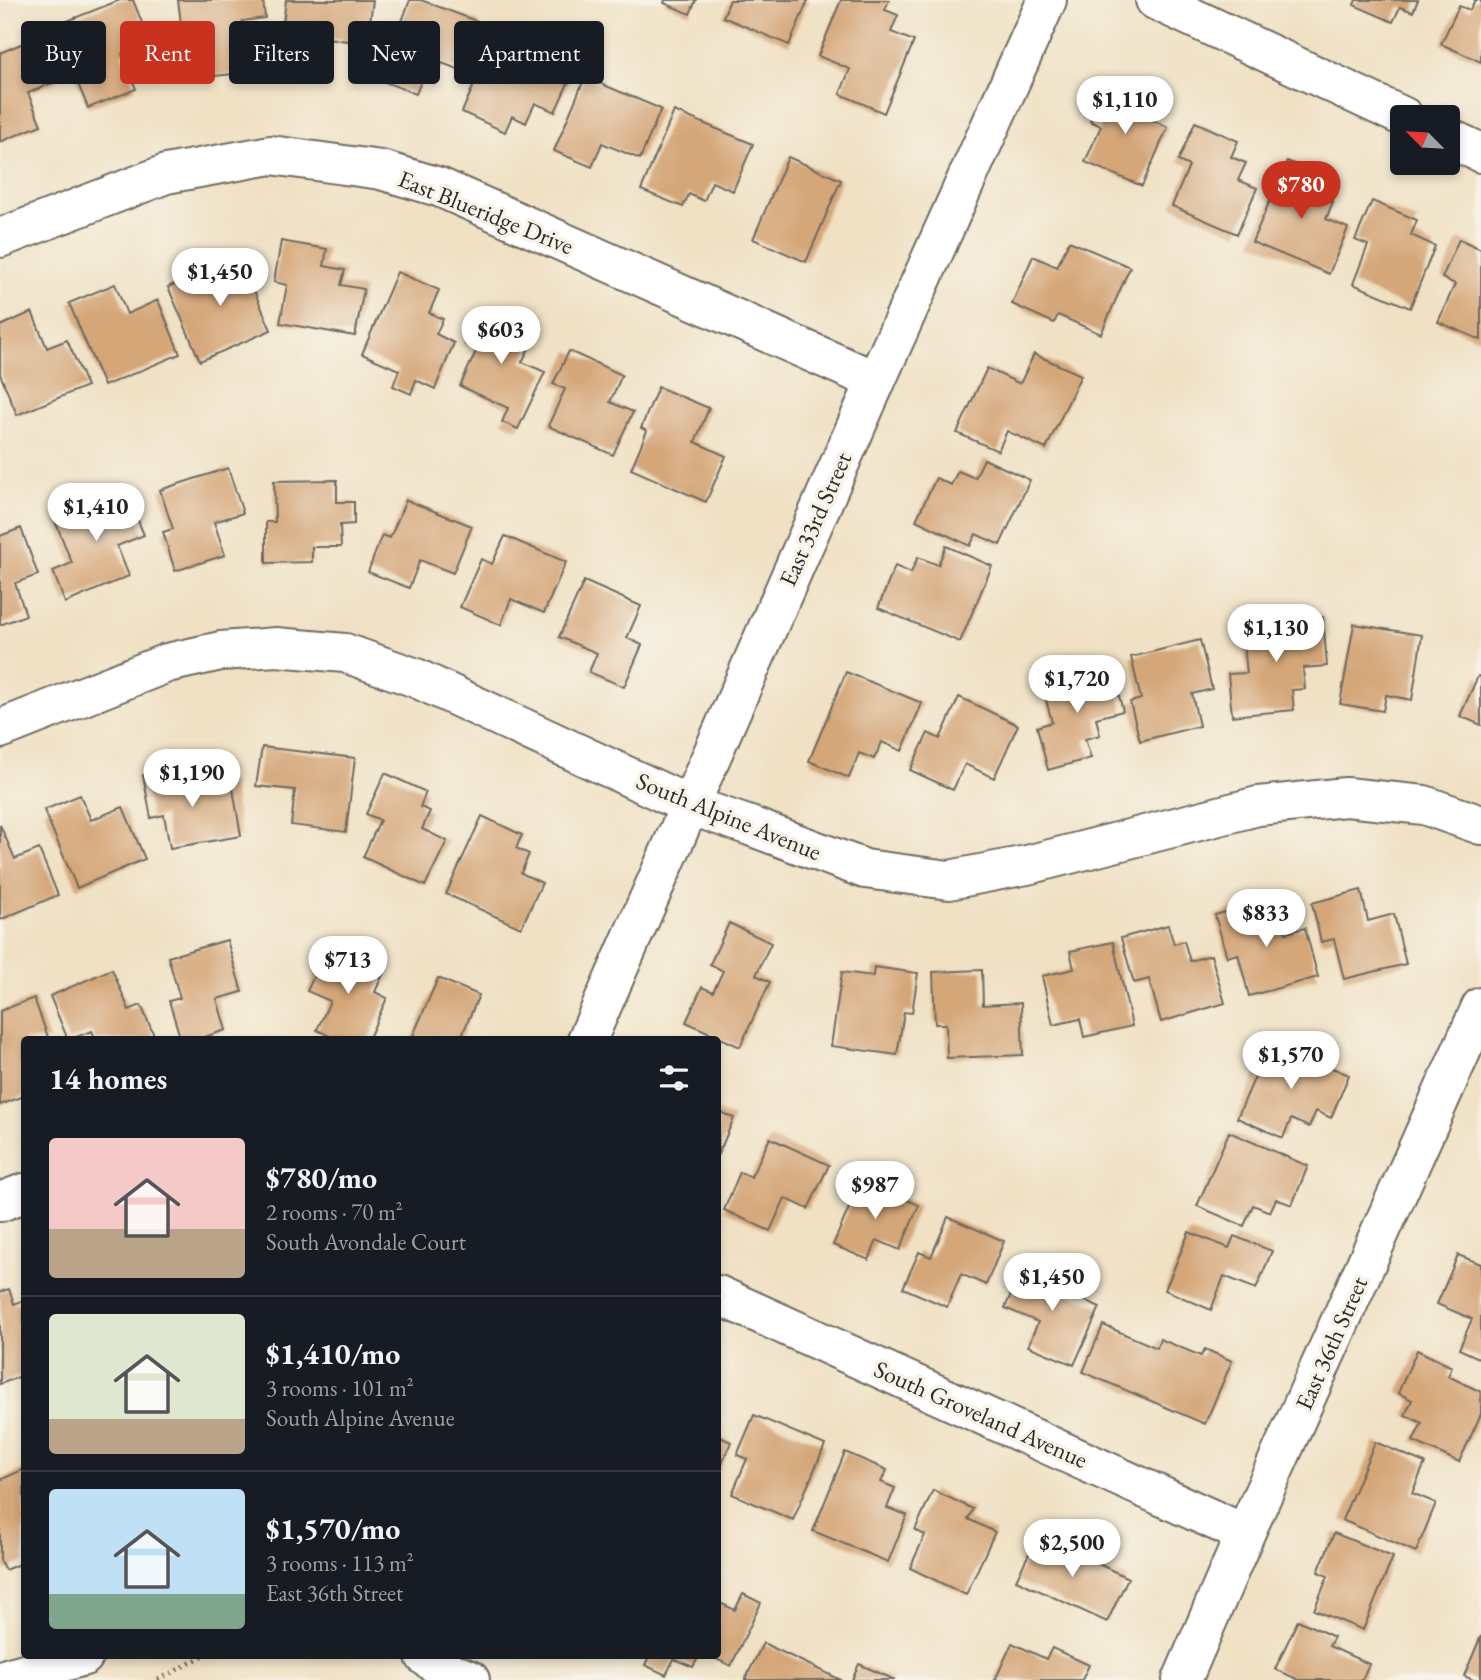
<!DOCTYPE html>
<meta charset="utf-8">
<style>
body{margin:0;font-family:"EB Garamond",serif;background:#20242c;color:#f1f3f6;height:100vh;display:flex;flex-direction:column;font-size:26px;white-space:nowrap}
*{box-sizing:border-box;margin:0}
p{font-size:23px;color:#9ea1a6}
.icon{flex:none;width:38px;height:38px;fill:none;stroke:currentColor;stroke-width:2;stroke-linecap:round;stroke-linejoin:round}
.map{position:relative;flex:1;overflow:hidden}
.drawer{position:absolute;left:21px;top:1036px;width:700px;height:623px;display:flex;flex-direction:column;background:#171b24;border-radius:7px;box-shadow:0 4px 10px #0003}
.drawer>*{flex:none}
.guide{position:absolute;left:21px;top:21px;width:700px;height:63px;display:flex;gap:14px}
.needle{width:46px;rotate:294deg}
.fabs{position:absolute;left:1390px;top:105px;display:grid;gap:14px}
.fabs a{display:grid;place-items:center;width:70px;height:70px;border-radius:7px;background:#171b24;box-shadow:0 4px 10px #0003;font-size:35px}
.price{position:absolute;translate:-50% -60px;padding:0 16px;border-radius:24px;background:#fff;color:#222;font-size:23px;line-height:46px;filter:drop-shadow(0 2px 4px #0008)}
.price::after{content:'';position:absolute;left:50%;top:42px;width:21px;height:16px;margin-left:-10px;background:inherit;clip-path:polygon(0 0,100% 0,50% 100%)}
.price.selected{background:#c8321e;color:#fff}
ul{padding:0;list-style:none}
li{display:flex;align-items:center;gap:21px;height:175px;padding:0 28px}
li+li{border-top:2px solid #363941}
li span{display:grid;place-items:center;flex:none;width:196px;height:140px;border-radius:7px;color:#555}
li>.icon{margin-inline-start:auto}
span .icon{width:84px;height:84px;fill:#fffc;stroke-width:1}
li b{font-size:30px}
h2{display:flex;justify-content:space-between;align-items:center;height:84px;padding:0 28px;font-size:30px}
.tag{padding:0 24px;border-radius:7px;background:#171b24;box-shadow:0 4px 10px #0003;font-size:24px;line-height:63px}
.tag.selected{background:#c8321e;color:#fff}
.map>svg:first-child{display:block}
.building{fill:#d4a678}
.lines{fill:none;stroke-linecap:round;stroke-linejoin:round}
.minor-casing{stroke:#706b61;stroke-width:42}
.path{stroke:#706b61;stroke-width:4.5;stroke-dasharray:2 5;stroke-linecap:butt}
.minor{stroke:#fff;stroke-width:38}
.labels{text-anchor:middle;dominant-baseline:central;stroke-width:7;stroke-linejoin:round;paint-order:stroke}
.street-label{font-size:24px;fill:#2b2b2b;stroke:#f7f3e8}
</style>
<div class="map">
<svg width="1481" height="1680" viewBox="0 0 1481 1680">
<rect width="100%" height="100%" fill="#f7f3e8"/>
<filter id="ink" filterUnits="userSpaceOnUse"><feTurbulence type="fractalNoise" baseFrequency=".0143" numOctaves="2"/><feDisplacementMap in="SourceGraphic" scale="14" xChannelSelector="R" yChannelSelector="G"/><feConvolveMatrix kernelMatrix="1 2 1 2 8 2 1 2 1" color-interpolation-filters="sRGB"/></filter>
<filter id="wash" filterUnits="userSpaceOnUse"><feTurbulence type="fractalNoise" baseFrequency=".00686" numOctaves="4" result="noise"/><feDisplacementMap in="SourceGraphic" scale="28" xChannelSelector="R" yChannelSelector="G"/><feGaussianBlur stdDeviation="1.57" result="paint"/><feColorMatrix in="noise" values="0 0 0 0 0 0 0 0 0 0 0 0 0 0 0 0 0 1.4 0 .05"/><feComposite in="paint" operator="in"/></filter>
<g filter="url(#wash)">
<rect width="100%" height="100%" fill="#f0e1c4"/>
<g id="blocks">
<path class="building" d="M120 0H133L150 43 122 54 136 89 88 108 74 74 86 70 67 21Z
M178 0H263L265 18 242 21 245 46 230 48 233 74 188 79Z
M286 0H373L367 44 327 38 322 75 277 69Z
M410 0H421L479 22 460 70 442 63 435 83 422 79 416 94 380 80Z
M665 0H696L690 14 664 3Z
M730 0H808L789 45 723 17Z
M841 0H889L885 10 898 15 891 32 914 41 884 113 840 94 850 69 818 56Z
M1356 0H1418L1413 12 1400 7 1393 22 1354 5Z
M1475 0H1481V62L1441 44 1459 6 1470 10Z
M42 35 60 80 28 93 41 125 0 142V53Z
M509 37 550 55 558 39 583 50 555 112 535 103 526 123 512 116 505 132 462 112 480 71 490 76Z
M585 77 661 109 640 159 602 143 592 167 554 151Z
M1106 84 1147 101 1141 115 1168 127 1142 186 1085 162 1101 126 1090 121Z
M674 111 753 144 733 191 712 182 704 201 689 194 683 207 641 190Z
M1195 122 1238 141 1231 157 1246 163 1238 180 1257 188 1237 234 1172 206 1189 166 1178 161Z
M788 157 841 180 806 262 753 239Z
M1287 161 1326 178 1319 196 1333 202 1326 219 1348 228 1329 274 1252 242Z
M1372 201 1417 220 1411 235 1435 246 1410 308 1353 284 1368 245 1355 240Z
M1459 239 1481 249V340L1438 322 1455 284 1442 278Z
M281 241 327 249 324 266 345 270 341 285 364 289 355 336 280 323 287 285 274 282Z
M1069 241 1130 267 1101 334 1058 315 1054 323 1012 304 1033 256 1057 267Z
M239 256 271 330 200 361 168 287Z
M397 272 439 290 429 313 443 319 436 334 454 343 435 389 416 380 411 394 393 386 399 370 362 354Z
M115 284 127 314 158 300 180 354 104 386 69 303Z
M483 307 523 326 516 339 530 346 522 362 545 372 518 429 502 422 508 408 460 386 477 349 465 344Z
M32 312 47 348 67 340 87 386 17 415 0 374V326Z
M569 351 622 375 610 402 633 412 613 455 548 426 565 389 553 384Z
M1034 354 1081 375 1046 449 1007 431 998 451 957 433 987 368 1020 384Z
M658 387 709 408 695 442 726 456 706 502 631 469 647 431 641 428Z
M984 459 1030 480 1000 545 976 534 970 546 916 520 936 478 951 485 958 471 975 478Z
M228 468 243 513 214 522 225 555 175 571 163 532 173 529 160 490Z
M337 480V502H354V524L340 525 341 547H312V562L266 563V522H275L274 481Z
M124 487 144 535 117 546 129 576 65 603 53 571 72 563 53 516Z
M406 500 472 526 453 573 420 560 409 588 368 572 382 535 390 538Z
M21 528 38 575 15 583 26 615 0 625V536Z
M505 536 566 562 544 613 511 599 501 625 460 607 481 559 492 564Z
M946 546 992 566 960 642 878 608 895 566 911 573 918 557 938 565Z
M584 581 641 606 627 638 642 645 624 687 589 672 597 653 559 637Z
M1323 617 1327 666 1303 668 1305 689 1292 690 1294 710 1232 716 1228 674 1247 673 1242 625Z
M1354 624 1422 635 1412 700 1386 695 1383 711 1340 704Z
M1200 640 1212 689 1192 694 1199 726 1140 741 1130 702 1141 699 1131 657Z
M1111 666 1123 711 1096 718 1100 735 1085 739 1091 758 1048 770 1037 727 1052 722 1042 685Z
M846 672 922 703 902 751 882 742 874 759 859 753 849 778 809 761Z
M1478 676 1481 677V725L1460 716Z
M959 697 1018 725 994 778 965 764 953 790 910 770 928 733 940 739Z
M262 747 355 758 346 832 291 825 295 790 256 786Z
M183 767 187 790 232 783 241 836 170 848 164 815 151 818 143 775Z
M385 773 426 792 420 807 430 811 422 829 447 841 425 886 363 857 380 820 366 814Z
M80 795 91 820 123 807 145 859 77 888 44 810Z
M482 816 522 835 516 848 529 854 521 873 542 883 521 928 446 894Z
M0 825 15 859 39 849 58 895 0 920Z
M1361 890 1368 921 1394 914 1406 964 1344 979 1334 939 1321 942 1312 903Z
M1262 902 1266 919 1281 915 1286 933 1305 928 1318 977 1249 996 1238 954 1227 957 1215 915Z
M729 923 771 943 756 975 770 982 740 1047 686 1022 702 987 713 992 723 971 710 964Z
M1168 925 1174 944 1184 941 1190 961 1211 955 1225 1003 1161 1022 1149 979 1134 983 1121 938Z
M227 940 242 992 217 999 226 1030 195 1040H181L169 1001 180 998 168 957Z
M1113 942 1132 1026 1084 1037 1080 1019 1053 1025 1042 976 1074 969 1070 951Z
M328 946 384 972 375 992 387 998 368 1040H338L317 1030 330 1001 307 991Z
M874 967 918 973 912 1013 904 1012 897 1055 831 1046 842 972 873 976Z
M112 969 129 1010 141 1005 156 1040H96L92 1031 68 1040 50 996Z
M982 970 983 1005 1021 1003 1023 1055 947 1058 946 1024H935L933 972Z
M438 978 479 995 460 1040H411Z
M34 998 49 1040H24V1096L0 1105V1011Z
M1270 1042 1349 1075 1331 1118 1316 1111 1309 1127 1291 1119 1283 1138 1237 1118Z
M718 1111 734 1118 718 1155Z
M1229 1132 1308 1166 1292 1205 1276 1199 1270 1212 1253 1205 1244 1226 1197 1206Z
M770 1138 829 1165 808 1209 785 1198 770 1231 724 1210 740 1172 751 1177Z
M861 1180 919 1205 900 1250 877 1240 869 1260 833 1245Z
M948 1217 1004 1241 986 1285 961 1274 947 1307 903 1288 919 1252 931 1257Z
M1189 1232 1229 1248 1234 1236 1272 1251 1256 1289 1224 1276 1211 1310 1165 1290Z
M1458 1255 1481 1264V1359L1459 1349 1472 1319 1437 1304Z
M1025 1262 1065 1279 1060 1290 1100 1307 1074 1365 1028 1346 1038 1322 1005 1308Z
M9 1289 14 1304 24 1300V1375L0 1384V1292Z
M1103 1325 1157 1348 1160 1339 1201 1356 1205 1349 1232 1361 1205 1424 1083 1372Z
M1417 1350 1452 1367 1448 1376 1481 1392V1414L1459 1462 1413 1441 1422 1423 1405 1415 1412 1400 1398 1393Z
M754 1415 825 1445 793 1520 732 1494 747 1459 737 1455Z
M718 1436 731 1442 718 1473Z
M1375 1442 1425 1463 1412 1493 1436 1503 1416 1552 1342 1520Z
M845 1452 887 1470 881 1482 895 1488 887 1508 907 1515 888 1562 813 1531Z
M24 1469V1562L5 1570 0 1560V1480Z
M933 1490 973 1509 968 1519 995 1532 966 1595 910 1568 925 1535 915 1530Z
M1334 1533 1393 1557 1363 1630 1314 1610 1328 1576 1318 1572Z
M1038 1535 1128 1578 1107 1622 1016 1580Z
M743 1594 761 1603 731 1666 710 1656H718V1602L735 1610Z
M1298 1620 1334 1637 1329 1646 1369 1664 1362 1680H1299L1275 1669Z
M1481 1636V1680H1473L1464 1676Z
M763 1643 841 1680H745Z
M1012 1643 1046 1659 1052 1648 1089 1665 1082 1680H995Z
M649 1656H699L693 1667 674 1659 666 1675 645 1665Z
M859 1664 895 1680H852Z"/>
</g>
</g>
<g filter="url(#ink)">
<use href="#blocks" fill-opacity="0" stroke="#706b61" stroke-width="2"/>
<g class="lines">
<defs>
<path id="minor" d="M1155 0 1404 117
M1447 137 1481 153
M0 238 166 174 271 155 381 170 439 187 876 381
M0 729 167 663 221 651 276 647 345 653 416 678 689 805 750 826 865 869 949 880 1027 865 1258 806 1346 797 1424 805 1481 825
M587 1040 876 381 1047 0
M0 1202 24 1193
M718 1295 1245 1534
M425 1656 443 1669 470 1680
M0 1680 84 1656
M1182 1680 1245 1534 1481 1007"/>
</defs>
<use href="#minor" class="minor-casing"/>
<path class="path" d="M158 1680 203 1656"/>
<use href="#minor" class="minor"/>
</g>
</g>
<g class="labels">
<g class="street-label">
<text transform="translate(486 212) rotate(22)">East Blueridge Drive</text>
<text transform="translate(815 519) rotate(-66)">East 33rd Street</text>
<text transform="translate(729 816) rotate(22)">South Alpine Avenue</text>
<text transform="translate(1331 1343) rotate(-66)">East 36th Street</text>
<text transform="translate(981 1414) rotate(24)">South Groveland Avenue</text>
</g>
</g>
</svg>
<div class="fabs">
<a><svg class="needle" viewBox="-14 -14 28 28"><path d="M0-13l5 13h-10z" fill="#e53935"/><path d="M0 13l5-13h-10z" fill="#9ea1a6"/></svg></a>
</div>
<b class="price" style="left:1125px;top:136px">$1,110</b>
<b class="price selected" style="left:1301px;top:221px">$780</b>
<b class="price" style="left:220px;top:308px">$1,450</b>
<b class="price" style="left:501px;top:366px">$603</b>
<b class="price" style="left:96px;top:543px">$1,410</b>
<b class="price" style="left:1276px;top:664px">$1,130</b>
<b class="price" style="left:1077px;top:715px">$1,720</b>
<b class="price" style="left:192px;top:809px">$1,190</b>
<b class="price" style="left:1266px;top:949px">$833</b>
<b class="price" style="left:348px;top:996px">$713</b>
<b class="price" style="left:1291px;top:1091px">$1,570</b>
<b class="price" style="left:875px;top:1221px">$987</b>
<b class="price" style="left:1052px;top:1313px">$1,450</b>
<b class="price" style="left:1072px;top:1579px">$2,500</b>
<div class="guide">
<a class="tag">Buy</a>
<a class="tag selected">Rent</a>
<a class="tag">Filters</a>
<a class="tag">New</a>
<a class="tag">Apartment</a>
</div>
<section class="drawer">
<h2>14 homes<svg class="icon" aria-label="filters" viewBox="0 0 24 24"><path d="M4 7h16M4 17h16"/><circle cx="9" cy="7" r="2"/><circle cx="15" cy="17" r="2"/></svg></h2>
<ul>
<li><span style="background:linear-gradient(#f6c9c9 65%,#b9a48a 0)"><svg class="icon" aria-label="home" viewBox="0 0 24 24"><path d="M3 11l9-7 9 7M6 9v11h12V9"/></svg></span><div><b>$780/mo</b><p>2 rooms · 70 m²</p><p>South Avondale Court</p></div></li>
<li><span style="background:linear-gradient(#dfe7d0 75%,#b9a48a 0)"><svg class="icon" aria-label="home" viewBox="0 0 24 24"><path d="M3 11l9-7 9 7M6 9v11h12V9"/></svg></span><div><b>$1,410/mo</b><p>3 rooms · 101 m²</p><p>South Alpine Avenue</p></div></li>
<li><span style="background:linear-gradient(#bfe0f5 75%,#7fa58c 0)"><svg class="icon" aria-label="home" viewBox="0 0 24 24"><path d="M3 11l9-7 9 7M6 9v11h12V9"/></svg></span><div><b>$1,570/mo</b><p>3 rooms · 113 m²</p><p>East 36th Street</p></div></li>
</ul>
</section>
</div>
